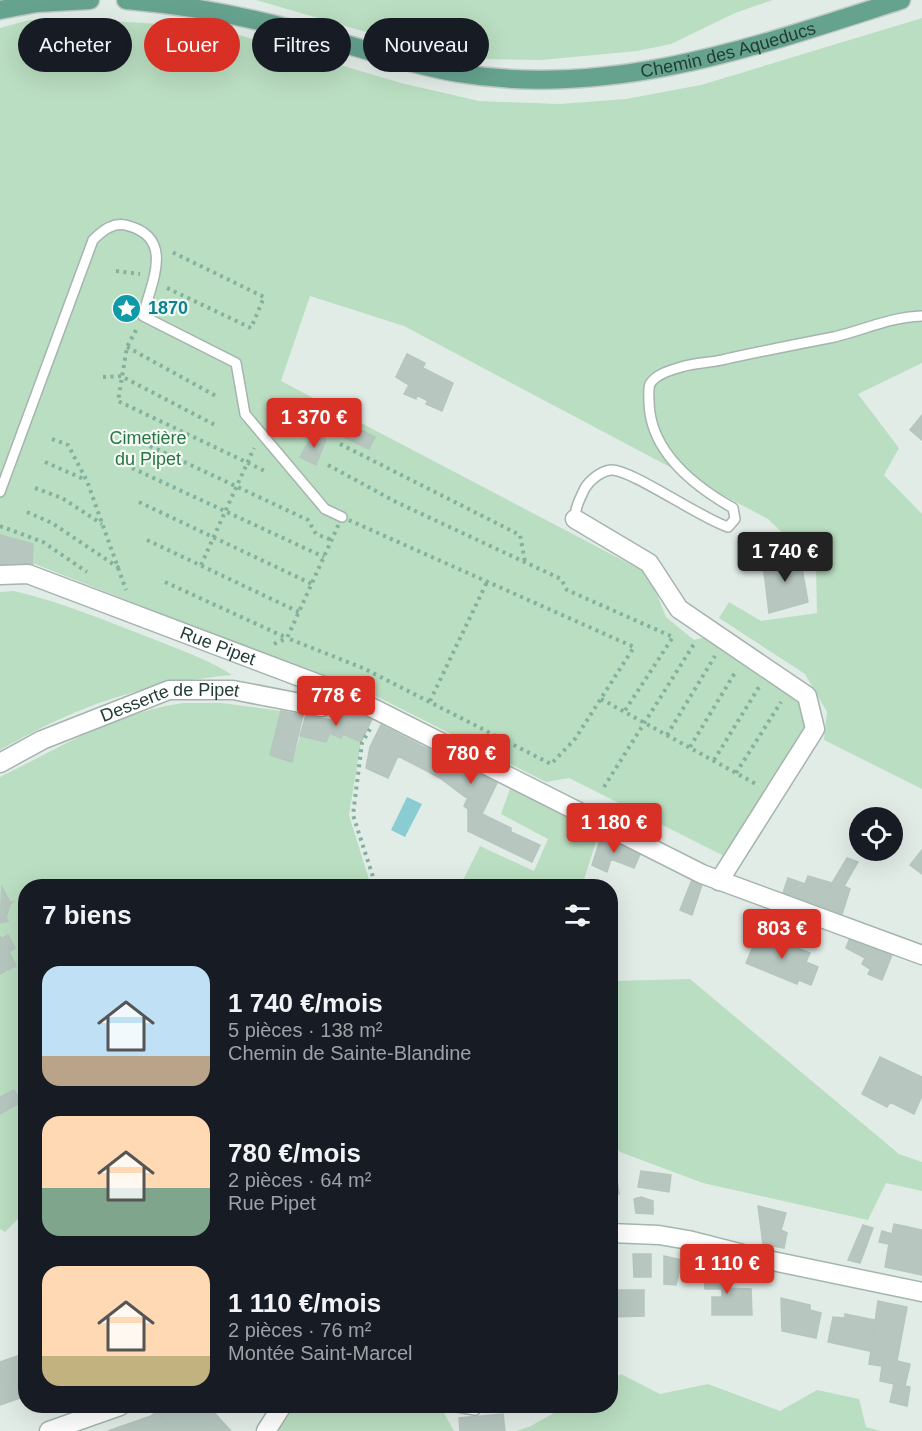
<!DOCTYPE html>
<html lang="fr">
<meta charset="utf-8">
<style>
body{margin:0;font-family:Helvetica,sans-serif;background:#242831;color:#f1f3f6;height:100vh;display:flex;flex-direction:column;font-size:22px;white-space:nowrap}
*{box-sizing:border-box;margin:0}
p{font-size:20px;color:#9ea1a6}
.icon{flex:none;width:33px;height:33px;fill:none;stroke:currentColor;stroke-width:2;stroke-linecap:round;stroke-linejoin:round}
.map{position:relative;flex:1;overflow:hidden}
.details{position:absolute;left:18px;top:879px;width:600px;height:534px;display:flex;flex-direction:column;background:#171b24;border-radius:24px;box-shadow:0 6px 24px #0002}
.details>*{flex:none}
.hud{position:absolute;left:18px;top:18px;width:600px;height:54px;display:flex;gap:12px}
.controls{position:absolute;left:849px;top:807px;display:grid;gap:12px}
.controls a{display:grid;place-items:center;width:54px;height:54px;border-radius:50%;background:#171b24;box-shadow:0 6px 24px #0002;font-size:30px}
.price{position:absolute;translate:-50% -51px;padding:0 14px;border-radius:6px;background:#d93025;color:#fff;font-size:20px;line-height:39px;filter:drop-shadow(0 2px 3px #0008)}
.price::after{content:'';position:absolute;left:50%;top:36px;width:18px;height:14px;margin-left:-9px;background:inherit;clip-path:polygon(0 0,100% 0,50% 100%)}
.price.current{background:#222;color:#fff}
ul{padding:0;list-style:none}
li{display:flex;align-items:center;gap:18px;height:150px;padding:0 24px}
li span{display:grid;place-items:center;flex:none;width:168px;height:120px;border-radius:18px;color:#555}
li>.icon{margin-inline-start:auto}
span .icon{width:72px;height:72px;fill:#fffc;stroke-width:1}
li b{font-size:26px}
h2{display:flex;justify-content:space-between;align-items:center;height:72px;padding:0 24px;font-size:26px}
.tag{padding:0 21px;border-radius:27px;background:#171b24;box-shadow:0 6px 24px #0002;font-size:21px;line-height:54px}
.tag.current{background:#d93025;color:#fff}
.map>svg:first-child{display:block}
.green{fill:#badec1}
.water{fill:#89cdd2}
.building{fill:#b7c7c0;stroke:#b4c6bd;stroke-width:1.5}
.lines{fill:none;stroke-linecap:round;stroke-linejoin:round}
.service-casing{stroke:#a5b4ae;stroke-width:12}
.minor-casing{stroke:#a5b4ae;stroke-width:21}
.secondary-casing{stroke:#a0b8ae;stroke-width:21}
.primary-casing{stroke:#c1c9c6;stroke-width:21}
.path{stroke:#82b19e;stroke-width:4;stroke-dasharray:3 4.5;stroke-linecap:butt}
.service{stroke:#fff;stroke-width:9}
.minor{stroke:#fff;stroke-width:18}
.secondary{stroke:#fff;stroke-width:18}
.primary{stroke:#66a38f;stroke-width:18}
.labels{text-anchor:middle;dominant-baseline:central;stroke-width:4.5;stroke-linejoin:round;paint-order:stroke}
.street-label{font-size:18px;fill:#223e34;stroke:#f3f9f5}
.culture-label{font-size:18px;font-weight:bold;fill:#0d838f;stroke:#f3f9f5;text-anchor:start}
.park-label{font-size:18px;fill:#2b7542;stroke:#f3f9f5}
</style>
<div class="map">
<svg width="922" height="1431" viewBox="0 0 922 1431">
<rect width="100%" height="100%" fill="#e2ece7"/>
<path class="green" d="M256 0H773L735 13 671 44 637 51 541 60 483 59 428 50Z
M922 18V363L858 394 899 448 884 475 922 514V789L824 740 827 712 805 674 719 618 729 602 761 621 817 613 816 565 768 519 404 326 310 296 281 381 649 574 666 617 694 640 705 637 804 704 808 729 728 858 569 778 546 782 362 689 261 653 35 564 0 568V28L29 20 74 19 212 27 401 83 479 101 559 104 626 99 701 85Z
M14 591C61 602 107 621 153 639 180 650 208 659 232 675 140 684 81 704 0 750V592Z
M183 703H222L281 711 270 755 292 761 300 736 326 742 330 733 341 738 343 734 361 742 349 815 371 886H26L25 1212 5 1232 0 1229V1114L20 1101 14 1090 0 1098V974L16 966 0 936V922L6 918 0 907V777C59 748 117 712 183 703Z
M511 786 599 832 582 886H460L480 846 534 871 548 839 501 814Z
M690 979 899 1154 922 1162V1191L886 1183 868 1220 703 1183 620 1152 611 1139V981Z
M621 1374 660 1394 708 1384 780 1411 817 1390 859 1399 866 1427 881 1431H516L531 1426 566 1406H610L611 1380Z
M295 1406H440L454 1431H278Z"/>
<path class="water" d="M407 797 422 804 405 837 391 830Z"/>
<path class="building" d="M407 354 425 363 423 368 453 383 442 411 426 404 428 401 417 395 416 399 404 394 409 385 396 377Z
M922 415V440L910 430Z
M336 417 375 437 369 449 331 431Z
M313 434 326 439 316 465 300 457Z
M0 535 33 544 32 566 0 567Z
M799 552 808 602 769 613 763 564Z
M281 711 303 715 292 762 270 755Z
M354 711 372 719 361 742 343 734 341 738 330 733 326 742 300 736 306 715 330 720Z
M381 725 424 747 417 766 398 756 388 778 366 768 370 747Z
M424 747 475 772 464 796 440 778 417 766Z
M475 772 479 774 467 798 464 796Z
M479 774 497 783 482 814 511 828V832L540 845 532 862 468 831V809L464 806Z
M602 834 641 852 634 868 611 859 607 872 592 865Z
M922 850V874L910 865Z
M847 858 858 862 844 886 850 889 842 914 819 905Z
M808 876 832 883 819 905 783 893 788 878 805 884Z
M693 877 703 882 692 915 680 910Z
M2 887 10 902H13L10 904 6 918 8 921 0 923Z
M759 933 810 953 806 962 818 967 811 985 799 980 797 984 746 963Z
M8 935 15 948 9 952 16 966 0 974V936L1 939Z
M850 938 880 950 870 969 862 964 865 958 846 948Z
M880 950 892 955 882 980 868 974Z
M880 1057 922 1077V1096L914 1114 890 1102 887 1107 862 1094Z
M14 1090 21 1102 0 1114V1097Z
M641 1171 671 1175 669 1192 638 1187Z
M617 1179 619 1194H610V1180Z
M641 1197 653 1201V1214L636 1213 634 1199Z
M758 1206 786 1213 781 1230 787 1233 784 1248 763 1244Z
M894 1224 922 1230V1275L885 1267 889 1244 879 1242 882 1231 892 1234Z
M863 1225 873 1228 860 1263 848 1260Z
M633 1254H651V1277H634Z
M664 1256 682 1260 676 1285 664 1284Z
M704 1264 725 1269V1288L751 1289 752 1315H712V1297H722V1289H705Z
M610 1290H644V1316L610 1317Z
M781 1298 810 1305V1310L821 1313 816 1338 782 1331Z
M878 1301 907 1307 897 1361 910 1364 905 1386 910 1387 907 1406 890 1402 894 1384 880 1381 882 1366 869 1364Z
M845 1314 875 1320 870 1351 828 1342 833 1317 845 1318Z
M26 1353V1396L0 1405V1362Z
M164 1406H209L219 1418 202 1431H173L157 1411Z
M157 1411 173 1431H108L151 1416Z
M503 1414 505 1431H460L459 1418Z
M219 1418 231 1431H202Z"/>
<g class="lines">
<defs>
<path id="service" d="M0 492 93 240C103 230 114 221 129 226 175 239 151 283 143 316L236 363 245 414 325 509 342 517
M575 519C575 507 580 499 585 488 590 480 601 471 611 470 631 469 700 518 728 527L735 519 733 508C694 486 650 451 649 402 649 397 648 389 650 384 656 374 671 370 681 367 696 362 712 363 726 359 762 351 798 344 834 337 864 330 890 317 922 316
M451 1406 475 1410"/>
<g id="minor">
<path d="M575 519 649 563 679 609 807 696 815 729 719 881"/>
<path id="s1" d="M0 575 28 574 345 694 702 874 922 955"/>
<path id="s2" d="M0 763 42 740 169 690H233L321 707 345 694"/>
<path d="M266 1431 282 1406"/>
</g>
<path id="secondary" d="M610 1233 659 1235 688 1240 763 1259 922 1292
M49 1431 120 1406"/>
<g id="primary">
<path id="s3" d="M126 0C183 5 236 14 291 29 347 43 401 63 458 73 611 99 757 46 901 0"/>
<path d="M0 10 37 3 90 0"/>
</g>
</defs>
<use href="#service" class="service-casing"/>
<use href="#minor" class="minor-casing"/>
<use href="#secondary" class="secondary-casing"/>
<use href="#primary" class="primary-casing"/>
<path class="path" d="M116 271 140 274
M167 288 251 328 264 297 172 252
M136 330 127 347 118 401 267 472
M127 347 216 396
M103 377 121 376 215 425
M116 430 308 520 316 534 332 540
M52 439 68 445 87 481 126 590
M340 444 520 535 525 562
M45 462 86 480
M328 465 396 502 561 579 567 590 673 637 624 712
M132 468 324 557
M35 488 62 498 102 524
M139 502 312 584
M27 512 52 523 119 568
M342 517 634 647 575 739 551 764 363 668 287 638Z
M0 526 43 542 87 572
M147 540 299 612
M201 565 254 448
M165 582 287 638
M274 644 287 638
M601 699 756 784
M430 701 487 582
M370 729 362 743 353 815 376 886
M667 735 715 656
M690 747 736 671
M714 760 759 687
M736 773 781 702
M604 787 694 644"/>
<use href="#service" class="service"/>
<use href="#minor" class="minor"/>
<use href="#secondary" class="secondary"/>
<use href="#primary" class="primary"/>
</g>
<defs>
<symbol id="sight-disc" viewBox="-11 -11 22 22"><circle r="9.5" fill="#0f9aa8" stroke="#f3f9f5"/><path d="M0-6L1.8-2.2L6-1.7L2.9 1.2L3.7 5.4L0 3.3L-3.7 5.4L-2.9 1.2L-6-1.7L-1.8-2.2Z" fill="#fff"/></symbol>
</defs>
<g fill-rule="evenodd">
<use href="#sight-disc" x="110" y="292" width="33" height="33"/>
</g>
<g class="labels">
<g class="street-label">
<text stroke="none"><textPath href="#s3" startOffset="614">Chemin des Aqueducs</textPath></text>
<text stroke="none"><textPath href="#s1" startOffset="231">Rue Pipet</textPath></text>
<text stroke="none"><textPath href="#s2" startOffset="183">Desserte de Pipet</textPath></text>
</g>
<g class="culture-label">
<text x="148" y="308">1870</text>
</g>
<g class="park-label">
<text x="148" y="438">Cimetière<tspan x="148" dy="21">du Pipet</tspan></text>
</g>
</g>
</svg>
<div class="controls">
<a><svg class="icon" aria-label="locate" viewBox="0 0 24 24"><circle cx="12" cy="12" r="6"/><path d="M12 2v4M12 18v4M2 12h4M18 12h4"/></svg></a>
</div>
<b class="price" style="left:314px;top:449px">1 370 €</b>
<b class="price current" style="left:785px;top:583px">1 740 €</b>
<b class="price" style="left:336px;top:727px">778 €</b>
<b class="price" style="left:471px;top:785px">780 €</b>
<b class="price" style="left:614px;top:854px">1 180 €</b>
<b class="price" style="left:782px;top:960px">803 €</b>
<b class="price" style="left:727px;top:1295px">1 110 €</b>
<div class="hud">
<a class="tag">Acheter</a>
<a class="tag current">Louer</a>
<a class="tag">Filtres</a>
<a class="tag">Nouveau</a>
</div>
<section class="details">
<h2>7 biens<svg class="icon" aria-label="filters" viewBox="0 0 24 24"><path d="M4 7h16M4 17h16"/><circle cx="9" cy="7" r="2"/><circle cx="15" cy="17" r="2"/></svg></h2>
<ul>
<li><span style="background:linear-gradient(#bfe0f5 75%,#b9a48a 0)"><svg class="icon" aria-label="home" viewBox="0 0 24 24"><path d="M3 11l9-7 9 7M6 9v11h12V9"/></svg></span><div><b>1 740 €/mois</b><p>5 pièces · 138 m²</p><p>Chemin de Sainte-Blandine</p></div></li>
<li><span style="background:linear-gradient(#ffd9b3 60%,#7fa58c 0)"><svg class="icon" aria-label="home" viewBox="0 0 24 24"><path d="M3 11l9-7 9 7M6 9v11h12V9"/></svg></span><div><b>780 €/mois</b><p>2 pièces · 64 m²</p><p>Rue Pipet</p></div></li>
<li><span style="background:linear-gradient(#ffd9b3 75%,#c2b280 0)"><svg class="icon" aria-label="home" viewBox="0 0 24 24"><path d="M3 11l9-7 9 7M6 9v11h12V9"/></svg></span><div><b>1 110 €/mois</b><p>2 pièces · 76 m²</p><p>Montée Saint-Marcel</p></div></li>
</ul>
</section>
</div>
